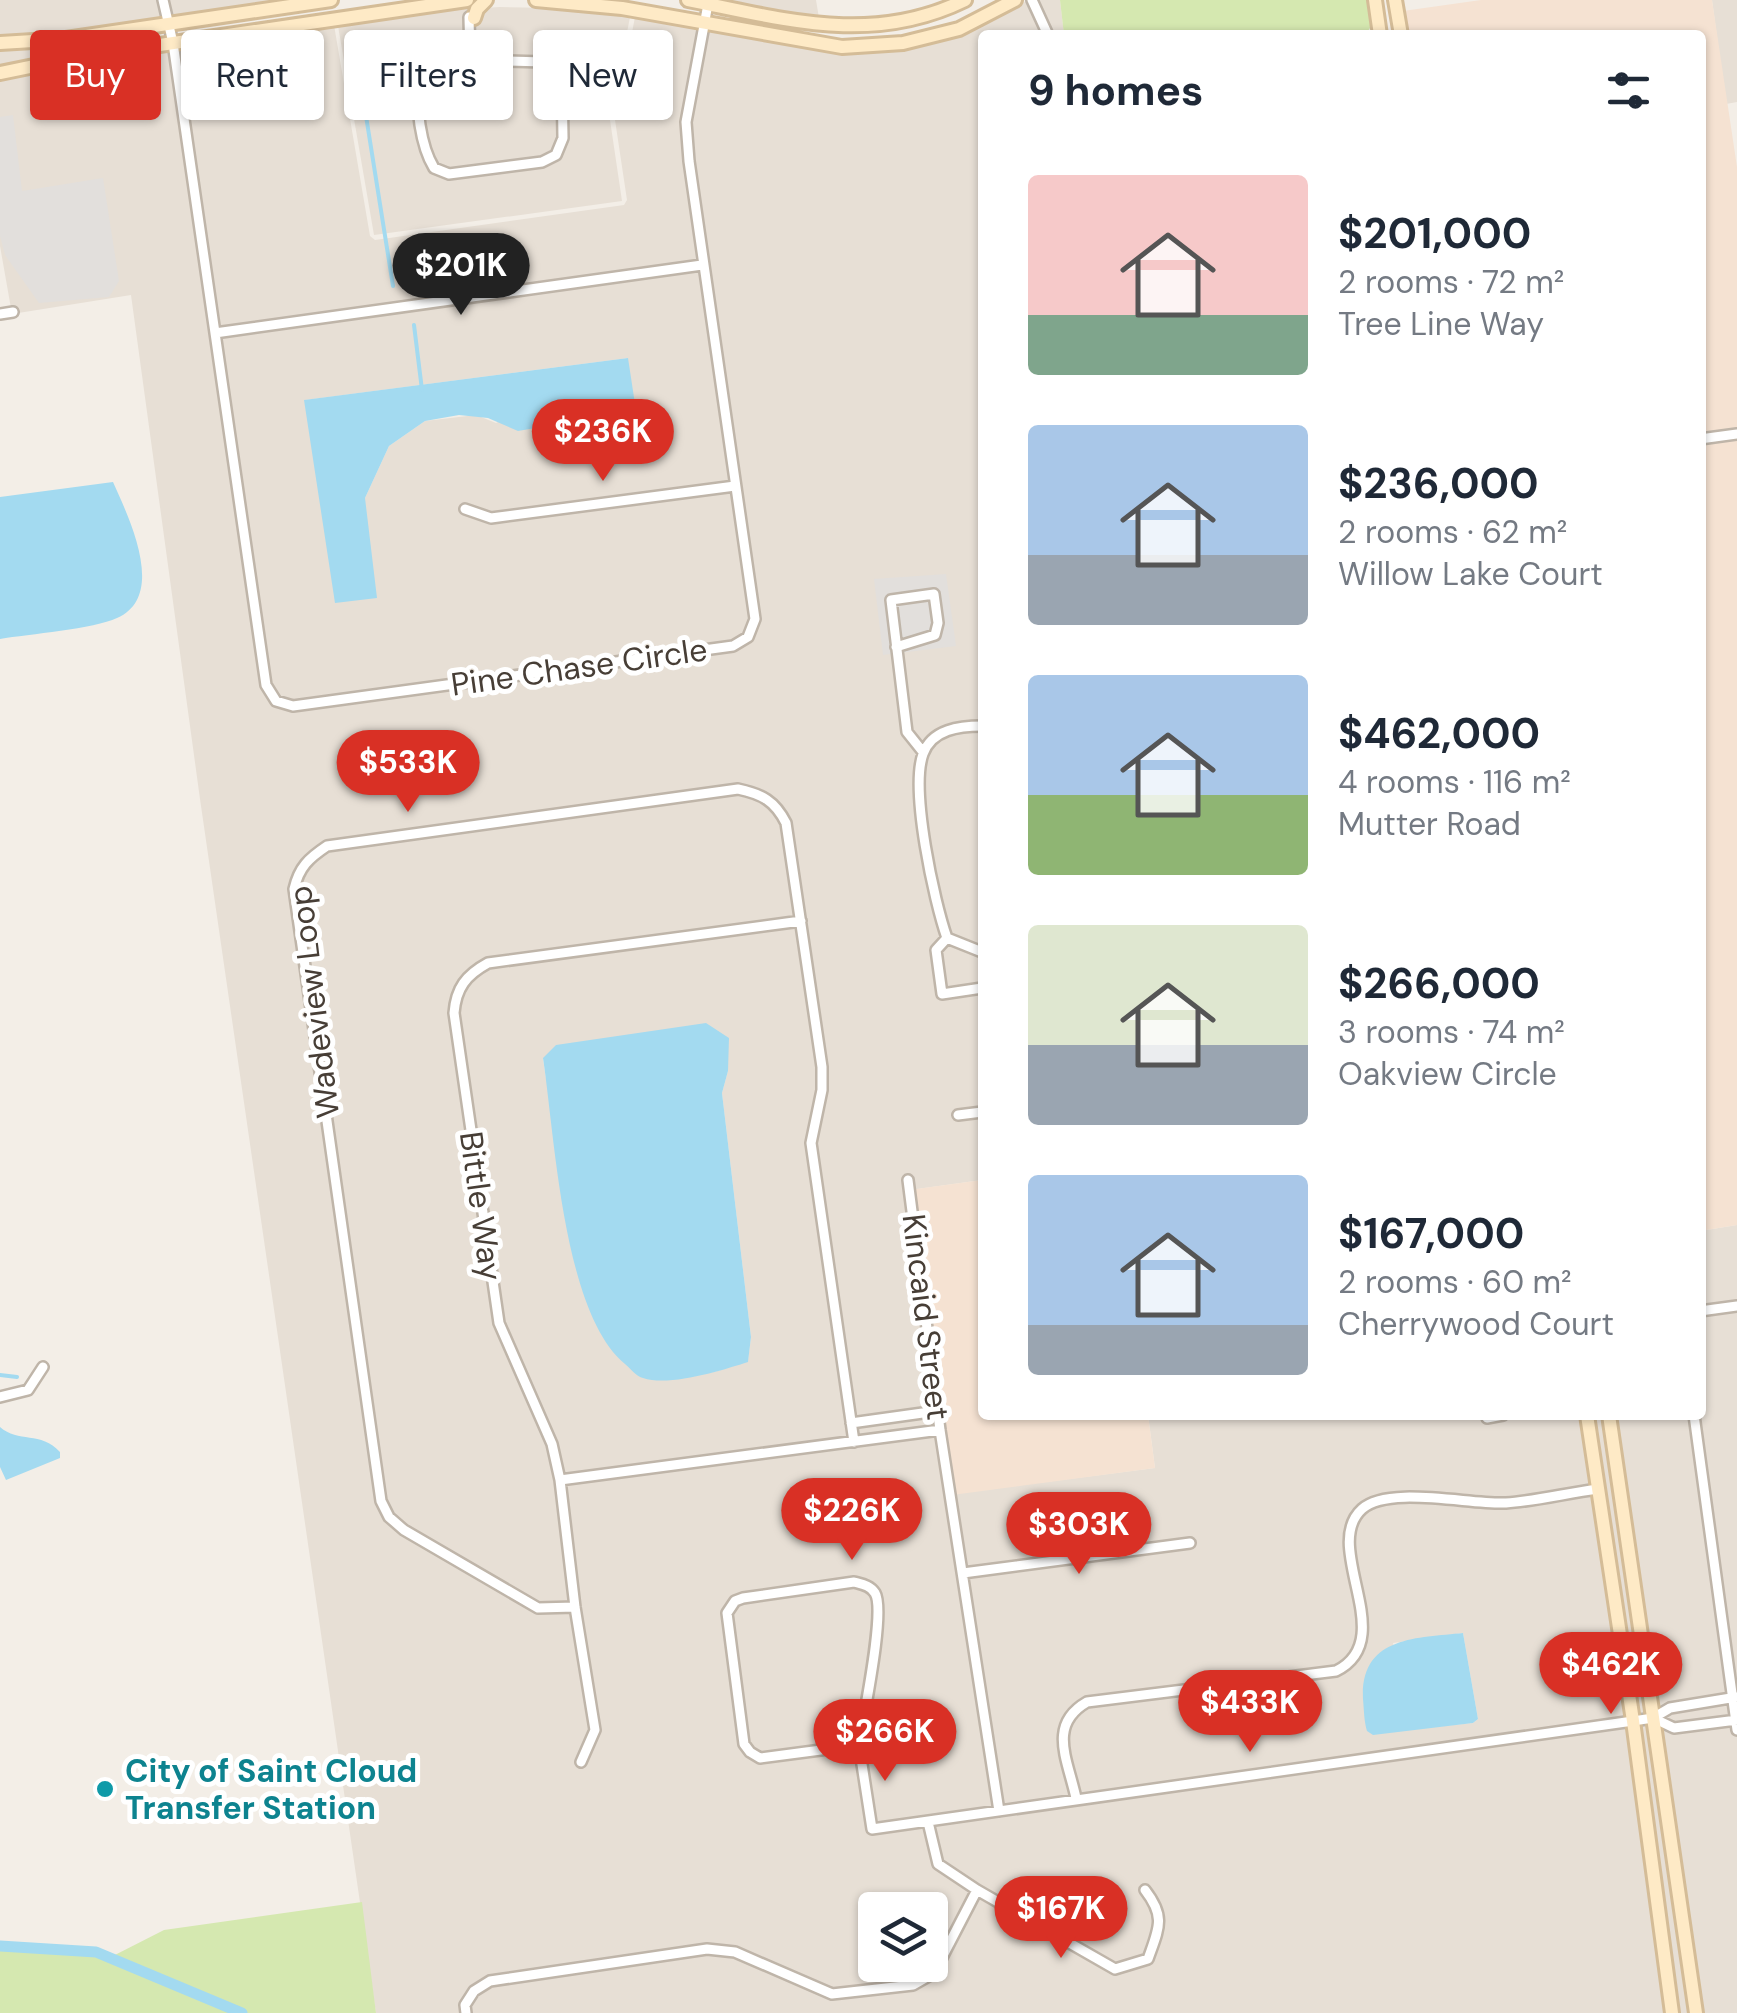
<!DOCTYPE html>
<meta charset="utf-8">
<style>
body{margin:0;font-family:"DM Sans",sans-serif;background:#f6f6f7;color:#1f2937;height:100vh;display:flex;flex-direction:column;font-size:38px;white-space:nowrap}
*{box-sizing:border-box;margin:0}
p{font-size:32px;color:#747a83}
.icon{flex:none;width:55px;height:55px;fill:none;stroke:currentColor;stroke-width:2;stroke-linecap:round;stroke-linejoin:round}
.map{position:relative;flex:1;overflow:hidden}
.drawer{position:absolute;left:978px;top:30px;width:728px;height:1390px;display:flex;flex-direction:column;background:#fff;border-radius:10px;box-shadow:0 2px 8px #0004}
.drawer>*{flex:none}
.top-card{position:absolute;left:30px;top:30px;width:798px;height:90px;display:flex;gap:20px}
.fabs{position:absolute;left:858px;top:1892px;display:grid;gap:20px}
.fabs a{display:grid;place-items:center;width:90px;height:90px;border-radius:10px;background:#fff;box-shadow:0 2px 8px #0004;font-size:50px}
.price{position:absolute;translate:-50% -85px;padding:0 22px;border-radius:35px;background:#d93025;color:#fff;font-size:32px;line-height:65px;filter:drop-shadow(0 2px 5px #0008)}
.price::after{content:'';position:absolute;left:50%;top:60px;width:30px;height:22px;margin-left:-15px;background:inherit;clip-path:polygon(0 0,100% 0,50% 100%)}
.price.on{background:#222;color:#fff}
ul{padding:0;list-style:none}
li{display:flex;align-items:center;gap:30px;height:250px;padding:0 50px}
li span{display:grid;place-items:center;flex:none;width:280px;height:200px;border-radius:10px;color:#555}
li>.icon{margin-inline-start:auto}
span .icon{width:120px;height:120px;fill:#fffc;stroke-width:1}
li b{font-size:42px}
h2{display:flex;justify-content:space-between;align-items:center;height:120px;padding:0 50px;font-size:42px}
.tag{padding:0 35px;border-radius:10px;background:#fff;box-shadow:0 2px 8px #0004;font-size:35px;line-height:90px}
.tag.on{background:#d93025;color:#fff}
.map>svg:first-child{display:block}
.residential{fill:#e7dfd5;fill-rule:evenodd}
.commercial{fill:#f5e2d2}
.green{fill:#d5e8b0}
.parking{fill:#e2dfdc}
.water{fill:#a3daf0}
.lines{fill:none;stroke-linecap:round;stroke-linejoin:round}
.stream{stroke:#a3daf0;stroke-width:4}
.canal{stroke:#a3daf0;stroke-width:11}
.street-casing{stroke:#bfb5a9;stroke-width:14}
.secondary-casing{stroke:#d4bc97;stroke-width:18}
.street{stroke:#fff;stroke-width:9}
.secondary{stroke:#feeac6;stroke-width:12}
.culture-dot{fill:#0f9aa8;stroke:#fff;stroke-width:4}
.labels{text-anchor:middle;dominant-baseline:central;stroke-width:10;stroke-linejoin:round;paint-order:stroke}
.street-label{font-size:32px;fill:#473e36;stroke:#fff}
.culture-label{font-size:32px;font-weight:bold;fill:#0d838f;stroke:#fff;text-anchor:start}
</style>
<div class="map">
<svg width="1737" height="2013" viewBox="0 0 1737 2013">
<rect width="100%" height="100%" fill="#f3eee7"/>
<path class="residential" d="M0 0H289L65 33 0 37Z
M719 0H816L819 18 794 15Z
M1029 0H1060L1064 35H982V1180L910 1190 952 1494 1155 1468 1148 1415H1581L1667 2013H376L200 799 131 295 12 314 0 246V80L79 64 334 25 370 236 375 240 624 205 627 200 615 120 635 17 790 46 842 53 874 52 905 49 962 34ZM628 358 496 423 476 415 425 421 389 446 365 498 305 400ZM543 1059 728 1071 722 1093 751 1337 748 1361 714 1372 670 1379 546 1079ZM1463 1633 1478 1719 1473 1723 1415 1729 1393 1643ZM875 1910H930V1965H875Z
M1712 0H1737V102L1726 104Z
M500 7 553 8 630 17 610 120 622 201 374 235 338 26 448 10Z
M95 41 96 48 0 67V49Z
M1737 1225V2013H1701L1614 1415H1700V1231Z
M1592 1415H1603L1690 2013H1678Z"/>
<path class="commercial" d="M1481 0H1712L1737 167V1225L1700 1231V35H1406L1403 11Z
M982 1180V1415H1148L1155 1468 952 1495 909 1190Z"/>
<path class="green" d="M1060 0H1369L1373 24 1365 35H1064Z
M362 1902 376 2013H0V1950L55 1946 107 1959 164 1930Z"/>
<path class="parking" d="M13 115 22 191 103 178 119 281 109 297 39 303 5 255 0 236V117Z
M946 574 956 646 883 655 874 579Z"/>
<path class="water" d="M628 358 635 404 633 411 518 431 488 418 459 415 425 421 389 446 365 498 377 598 335 603 304 400Z
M113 482C128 516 168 596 117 618 94 629 29 634 0 639V497Z
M706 1023 729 1038 728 1071 722 1093 751 1337 748 1362C723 1370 670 1387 643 1378 637 1377 630 1368 625 1364 563 1313 555 1137 543 1058L556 1045Z
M0 1427C18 1443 41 1431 60 1452V1458L6 1480 0 1467Z
M1463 1633 1478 1719 1473 1723 1373 1735 1367 1731C1364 1721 1364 1710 1363 1699 1360 1636 1417 1638 1463 1633Z"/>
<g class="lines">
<path class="stream" d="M353 34 393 286
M414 325 422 390
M0 1375 17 1377"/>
<path class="canal" d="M0 1946 96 1952 242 2013"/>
<defs>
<path id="street" d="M163 0 173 43 266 685 276 701 293 706 733 646 748 637 755 619 689 161 686 122 708 4
M1032 0 1048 35
M469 17 470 60
M478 60 544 62 556 70 562 79 563 138 556 155 542 162 449 174 434 168C420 145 416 106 418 79L429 67Z
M0 314 13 312
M215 333 702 265
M1700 439 1737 434
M465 509 491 518 735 486
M896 647 935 635 938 623 934 594 891 600 907 732 923 752
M982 726C960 726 932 729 923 754 910 790 934 901 947 938L982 952
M947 938 936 950 942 994 982 988
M958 1115 982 1112
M908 1180 940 1430 999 1811
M1700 1311 1737 1306
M0 1397 28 1390 43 1367
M1694 1415 1737 1730
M1487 1418 1503 1415
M851 1423 937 1411
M560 1480 940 1430
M963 1573 1190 1543
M854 1582C861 1584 870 1585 875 1593 886 1611 863 1718 859 1745L760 1758 750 1752 744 1744 727 1613 735 1601 743 1598Z
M575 1607 538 1608 404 1530 389 1517 381 1501 294 889C299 867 309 858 327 846L738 789C762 794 775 801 786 823L822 1067V1090L811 1143 854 1442
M1653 1718 1674 1728 1737 1720
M859 1745 872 1829 1633 1721 1653 1718 1670 1708 1737 1697
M581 1762 595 1730 575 1607 560 1480 552 1444 499 1323 454 1013C456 988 466 975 488 963L801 921
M1076 1798C1068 1760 1047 1725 1087 1702L1336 1671C1401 1639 1320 1547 1362 1509 1388 1485 1471 1505 1506 1503 1536 1501 1567 1493 1598 1489
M928 1822 938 1864 977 1890 1115 1969 1148 1959C1159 1928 1166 1917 1145 1890
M466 2013 465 2005 474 1991 490 1981 707 1949 735 1952 832 1994 913 1985 934 1973 977 1890"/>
<path id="secondary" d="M536 0 622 8 842 47 903 43 959 29 1015 0
M688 0C784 19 871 46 965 0
M1375 0 1380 35
M1395 0 1401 35
M474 18 477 9 486 0
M0 43 66 39 331 0
M0 73 78 57 467 0
M1587 1415 1633 1721 1672 2013
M1609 1415 1696 2013"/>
</defs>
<use href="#street" class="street-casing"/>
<use href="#secondary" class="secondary-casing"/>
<use href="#street" class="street"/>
<use href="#secondary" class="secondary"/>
</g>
<circle class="culture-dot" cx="105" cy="1789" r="10"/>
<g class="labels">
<g class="street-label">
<text transform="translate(579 667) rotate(-8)">Pine Chase Circle</text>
<text transform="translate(314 1002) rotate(-97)">Wadeview Loop</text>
<text transform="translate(481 1206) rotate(82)">Bittle Way</text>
<text transform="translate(926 1317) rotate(83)">Kincaid Street</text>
</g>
<g class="culture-label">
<text x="125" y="1771">City of Saint Cloud<tspan x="125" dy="37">Transfer Station</tspan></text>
</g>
</g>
</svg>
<div class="fabs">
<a><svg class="icon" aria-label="layers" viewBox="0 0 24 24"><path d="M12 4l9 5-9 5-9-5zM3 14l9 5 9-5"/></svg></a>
</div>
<b class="price on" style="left:461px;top:318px">$201K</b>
<b class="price" style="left:603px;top:484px">$236K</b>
<b class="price" style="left:408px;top:815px">$533K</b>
<b class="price" style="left:852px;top:1563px">$226K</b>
<b class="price" style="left:1079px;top:1577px">$303K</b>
<b class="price" style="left:1611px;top:1717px">$462K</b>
<b class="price" style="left:1250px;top:1755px">$433K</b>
<b class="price" style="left:885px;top:1784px">$266K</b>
<b class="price" style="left:1061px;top:1961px">$167K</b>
<div class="top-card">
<a class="tag on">Buy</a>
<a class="tag">Rent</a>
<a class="tag">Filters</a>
<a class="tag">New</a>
</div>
<section class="drawer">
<h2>9 homes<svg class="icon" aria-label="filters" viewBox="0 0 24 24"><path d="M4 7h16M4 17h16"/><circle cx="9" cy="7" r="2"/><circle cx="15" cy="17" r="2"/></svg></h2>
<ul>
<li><span style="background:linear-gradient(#f6c9c9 70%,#7fa58c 0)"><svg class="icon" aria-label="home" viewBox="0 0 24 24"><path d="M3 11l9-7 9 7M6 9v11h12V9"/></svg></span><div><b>$201,000</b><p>2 rooms · 72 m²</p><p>Tree Line Way</p></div></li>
<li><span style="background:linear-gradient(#a9c7e8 65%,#9aa5b1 0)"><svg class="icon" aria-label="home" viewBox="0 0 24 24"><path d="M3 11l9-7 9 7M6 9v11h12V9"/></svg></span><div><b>$236,000</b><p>2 rooms · 62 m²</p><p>Willow Lake Court</p></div></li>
<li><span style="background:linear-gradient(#a9c7e8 60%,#8fb573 0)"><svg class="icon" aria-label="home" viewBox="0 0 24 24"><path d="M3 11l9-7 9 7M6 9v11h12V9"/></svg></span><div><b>$462,000</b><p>4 rooms · 116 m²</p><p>Mutter Road</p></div></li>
<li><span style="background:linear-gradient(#dfe7d0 60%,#9aa5b1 0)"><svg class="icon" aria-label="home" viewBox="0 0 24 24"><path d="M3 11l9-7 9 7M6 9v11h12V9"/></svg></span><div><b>$266,000</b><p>3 rooms · 74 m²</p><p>Oakview Circle</p></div></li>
<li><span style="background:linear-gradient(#a9c7e8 75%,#9aa5b1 0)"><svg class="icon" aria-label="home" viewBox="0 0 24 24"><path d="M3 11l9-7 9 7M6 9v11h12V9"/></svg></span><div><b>$167,000</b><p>2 rooms · 60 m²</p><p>Cherrywood Court</p></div></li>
</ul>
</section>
</div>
